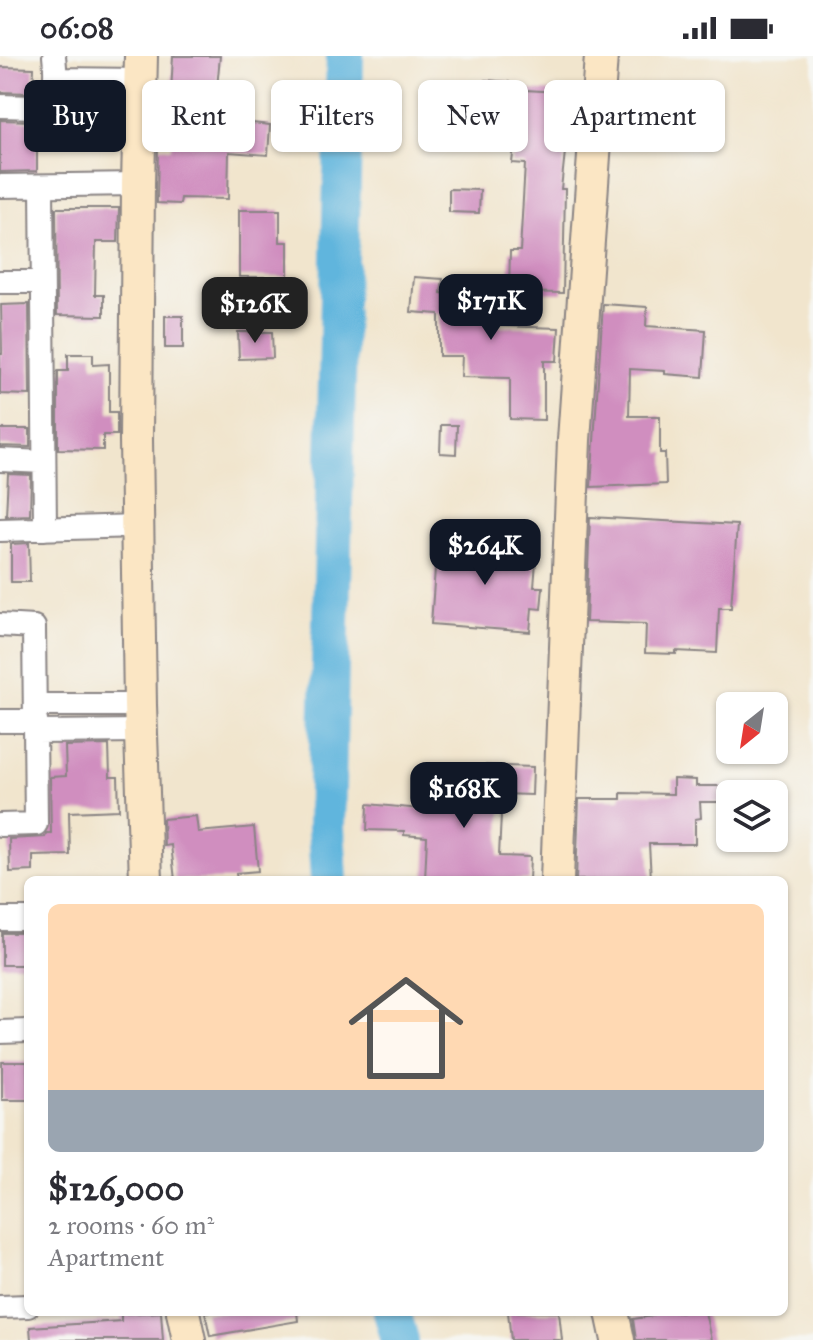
<!DOCTYPE html>
<meta charset="utf-8">
<style>
body{margin:0;font-family:"IM FELL Great Primer",serif;background:#f2f2f3;color:#2b2b33;height:100vh;display:flex;flex-direction:column;font-size:30px;white-space:nowrap}
*{box-sizing:border-box;margin:0}
p{font-size:26px;color:#7c7c81}
.icon{flex:none;width:44px;height:44px;fill:none;stroke:currentColor;stroke-width:2;stroke-linecap:round;stroke-linejoin:round}
.map{position:relative;flex:1;overflow:hidden}
.details{position:absolute;left:24px;top:820px;width:764px;height:440px;display:flex;flex-direction:column;background:#fff;border-radius:12px;box-shadow:0 2px 6px #0004}
.details>*{flex:none}
.top-card{position:absolute;left:24px;top:24px;width:766px;height:72px;display:flex;gap:16px}
.needle{width:52px;rotate:210deg}
.buttons{position:absolute;left:716px;top:636px;display:grid;gap:16px}
.buttons a{display:grid;place-items:center;width:72px;height:72px;border-radius:12px;background:#fff;box-shadow:0 2px 6px #0004;font-size:40px}
.price{position:absolute;translate:-50% -68px;padding:0 18px;border-radius:16px;background:#111827;color:#fff;font-size:26px;line-height:52px;filter:drop-shadow(0 2px 4px #0008)}
.price::after{content:'';position:absolute;left:50%;top:48px;width:24px;height:18px;margin-left:-12px;background:inherit;clip-path:polygon(0 0,100% 0,50% 100%)}
.price.selected{background:#222;color:#fff}
ul{padding:0;list-style:none}
li{display:grid;align-content:center;gap:16px;height:424px;padding:0 24px}
li+li{border-top:2px solid #e1e1e2}
li span{display:grid;place-items:center;height:248px;border-radius:12px;color:#555}
li>.icon{margin-inline-start:auto}
span .icon{width:144px;height:144px;fill:#fffc;stroke-width:1}
li b{font-size:34px}
.chip{padding:0 28px;border-radius:12px;background:#fff;box-shadow:0 2px 6px #0004;font-size:28px;line-height:72px}
.chip.selected{background:#111827;color:#fff}
.status{display:flex;justify-content:space-between;align-items:center;height:56px;padding:0 40px;background:#fff;direction:ltr}
.status svg{height:22px;fill:currentColor}
.map>svg:first-child{display:block}
.lines{fill:none;stroke-linecap:round;stroke-linejoin:round}
.river{stroke:#61b5dd;stroke-width:38}
.building{fill:#d08ebf}
.street-casing{stroke:#8a8484;stroke-width:26}
.secondary-casing{stroke:#8a8484;stroke-width:36}
.street{stroke:#fff;stroke-width:22}
.secondary{stroke:#fbe6c4;stroke-width:32}
</style>
<div class="status"><b>06:08</b><svg viewBox="0 0 49 12"><path d="M0 12V9h3v3zM5 12V6h3v6zM10 12V3h3v9zM15 12V0h3v12zM26 1h20v11H26zM47 4h2v5h-2z"/></svg></div>
<div class="map">
<svg width="813" height="1284" viewBox="0 0 813 1284">
<rect width="100%" height="100%" fill="#f6f6f2"/>
<filter id="ink" filterUnits="userSpaceOnUse"><feTurbulence type="fractalNoise" baseFrequency=".0125" numOctaves="2"/><feDisplacementMap in="SourceGraphic" scale="16" xChannelSelector="R" yChannelSelector="G"/><feConvolveMatrix kernelMatrix="1 2 1 2 8 2 1 2 1" color-interpolation-filters="sRGB"/></filter>
<filter id="wash" filterUnits="userSpaceOnUse"><feTurbulence type="fractalNoise" baseFrequency=".006" numOctaves="4" result="noise"/><feDisplacementMap in="SourceGraphic" scale="32" xChannelSelector="R" yChannelSelector="G"/><feGaussianBlur stdDeviation="1.8" result="paint"/><feColorMatrix in="noise" values="0 0 0 0 0 0 0 0 0 0 0 0 0 0 0 0 0 1.4 0 .05"/><feComposite in="paint" operator="in"/></filter>
<g filter="url(#wash)">
<rect width="100%" height="100%" fill="#f1e5cd"/>
<g class="lines">
<path class="river" d="M329 824 326 772 345 0
M392 1256 400 1284"/>
</g>
<g id="blocks">
<path class="building" d="M173 0H220L214 63 270 69 268 99 229 96 228 143 181 142 180 148 157 147 158 91 171 92 173 55H170Z
M0 11 34 12 33 34 30 37 0 36Z
M485 24 509 26V33L575 37 573 59H569L561 133H565L563 237 509 236 510 195H520L525 108 512 107 518 54 483 51Z
M0 64 31 65V77H37V115L0 116Z
M449 133 480 134 479 157 449 156Z
M56 152H119L118 186H96L95 239H104V260L57 259Z
M239 154H280V186H288V221H239Z
M414 221 443 223 441 237 481 241 480 226H499L500 270 559 272 557 305H544V364L510 363V322L461 321 462 300H439V258L411 256Z
M29 248 30 339 0 338V298H2L1 249Z
M603 248 647 251 646 270 706 274 703 321 665 318V315L630 313 629 360H660V397H665L666 428 591 431Z
M165 260H183V292H165Z
M238 276H272L273 302 239 303Z
M68 298H93V309L109 308V356H117V379H103V394L58 393V315H68Z
M441 369H457L456 398 440 397Z
M0 373H30V391L0 390Z
M8 418 31 419 30 459 6 460Z
M590 461 737 469 731 552H719L717 597 676 595V598L645 597 646 568 586 566Z
M437 485 537 493 534 531H543L541 553 532 552 530 576 431 568Z
M29 487 30 526H11V488Z
M109 689 110 721H118L119 754 69 756 70 799 33 800V815L10 816 9 783 45 781 46 777H51L50 721 66 720 65 690Z
M478 709 533 711 532 739 502 738 499 800 530 801 529 824H425L427 781 404 779V775L367 774 368 748 442 755V752L477 754Z
M673 723 696 724V730H723L724 746H700L701 762 695 763V788H649L651 823 576 824 579 743H621V737L673 738Z
M196 760 198 776 254 771 258 815 236 817 237 824H175L171 789 164 790 163 763Z
M2 877H28V909H2Z
M2 1006H27L28 1044H2Z
M161 1256 163 1284H31L30 1271 121 1265V1258Z
M205 1256H297L298 1265 210 1280Z
M508 1256H559L562 1284H511Z
M652 1256H705L711 1284H636L633 1263 653 1260Z"/>
</g>
</g>
<g filter="url(#ink)">
<use href="#blocks" fill-opacity="0" stroke="#8a8484" stroke-width="2"/>
<g class="lines">
<defs>
<path id="street" d="M56 23 141 24
M0 50 35 51C56 32 57 28 54 0
M0 130 138 128
M42 130 45 473
M0 226H42
M0 404 44 406
M0 474 138 470
M0 569 34 571 36 768 0 769
M36 649H140
M0 665H36
M36 676 141 675
M0 863H28
M0 976 28 975
M0 1251 28 1250"/>
<path id="secondary" d="M141 0 138 128 136 384 140 649 146 824
M557 824 574 384 601 0
M183 1256 189 1284
M612 1256 618 1284"/>
</defs>
<use href="#street" class="street-casing"/>
<use href="#secondary" class="secondary-casing"/>
<use href="#street" class="street"/>
<use href="#secondary" class="secondary"/>
</g>
</g>
</svg>
<div class="buttons">
<a><svg class="needle" viewBox="-14 -14 28 28"><path d="M0-13l5 13h-10z" fill="#e53935"/><path d="M0 13l5-13h-10z" fill="#7c7c81"/></svg></a>
<a><svg class="icon" aria-label="layers" viewBox="0 0 24 24"><path d="M12 4l9 5-9 5-9-5zM3 14l9 5 9-5"/></svg></a>
</div>
<b class="price" style="left:491px;top:286px">$171K</b>
<b class="price selected" style="left:255px;top:289px">$126K</b>
<b class="price" style="left:485px;top:531px">$264K</b>
<b class="price" style="left:464px;top:774px">$168K</b>
<div class="top-card">
<a class="chip selected">Buy</a>
<a class="chip">Rent</a>
<a class="chip">Filters</a>
<a class="chip">New</a>
<a class="chip">Apartment</a>
</div>
<section class="details">
<ul>
<li><span style="background:linear-gradient(#ffd9b3 75%,#9aa5b1 0)"><svg class="icon" aria-label="home" viewBox="0 0 24 24"><path d="M3 11l9-7 9 7M6 9v11h12V9"/></svg></span><div><b>$126,000</b><p>2 rooms · 60 m²</p><p>Apartment</p></div></li>
</ul>
</section>
</div>
